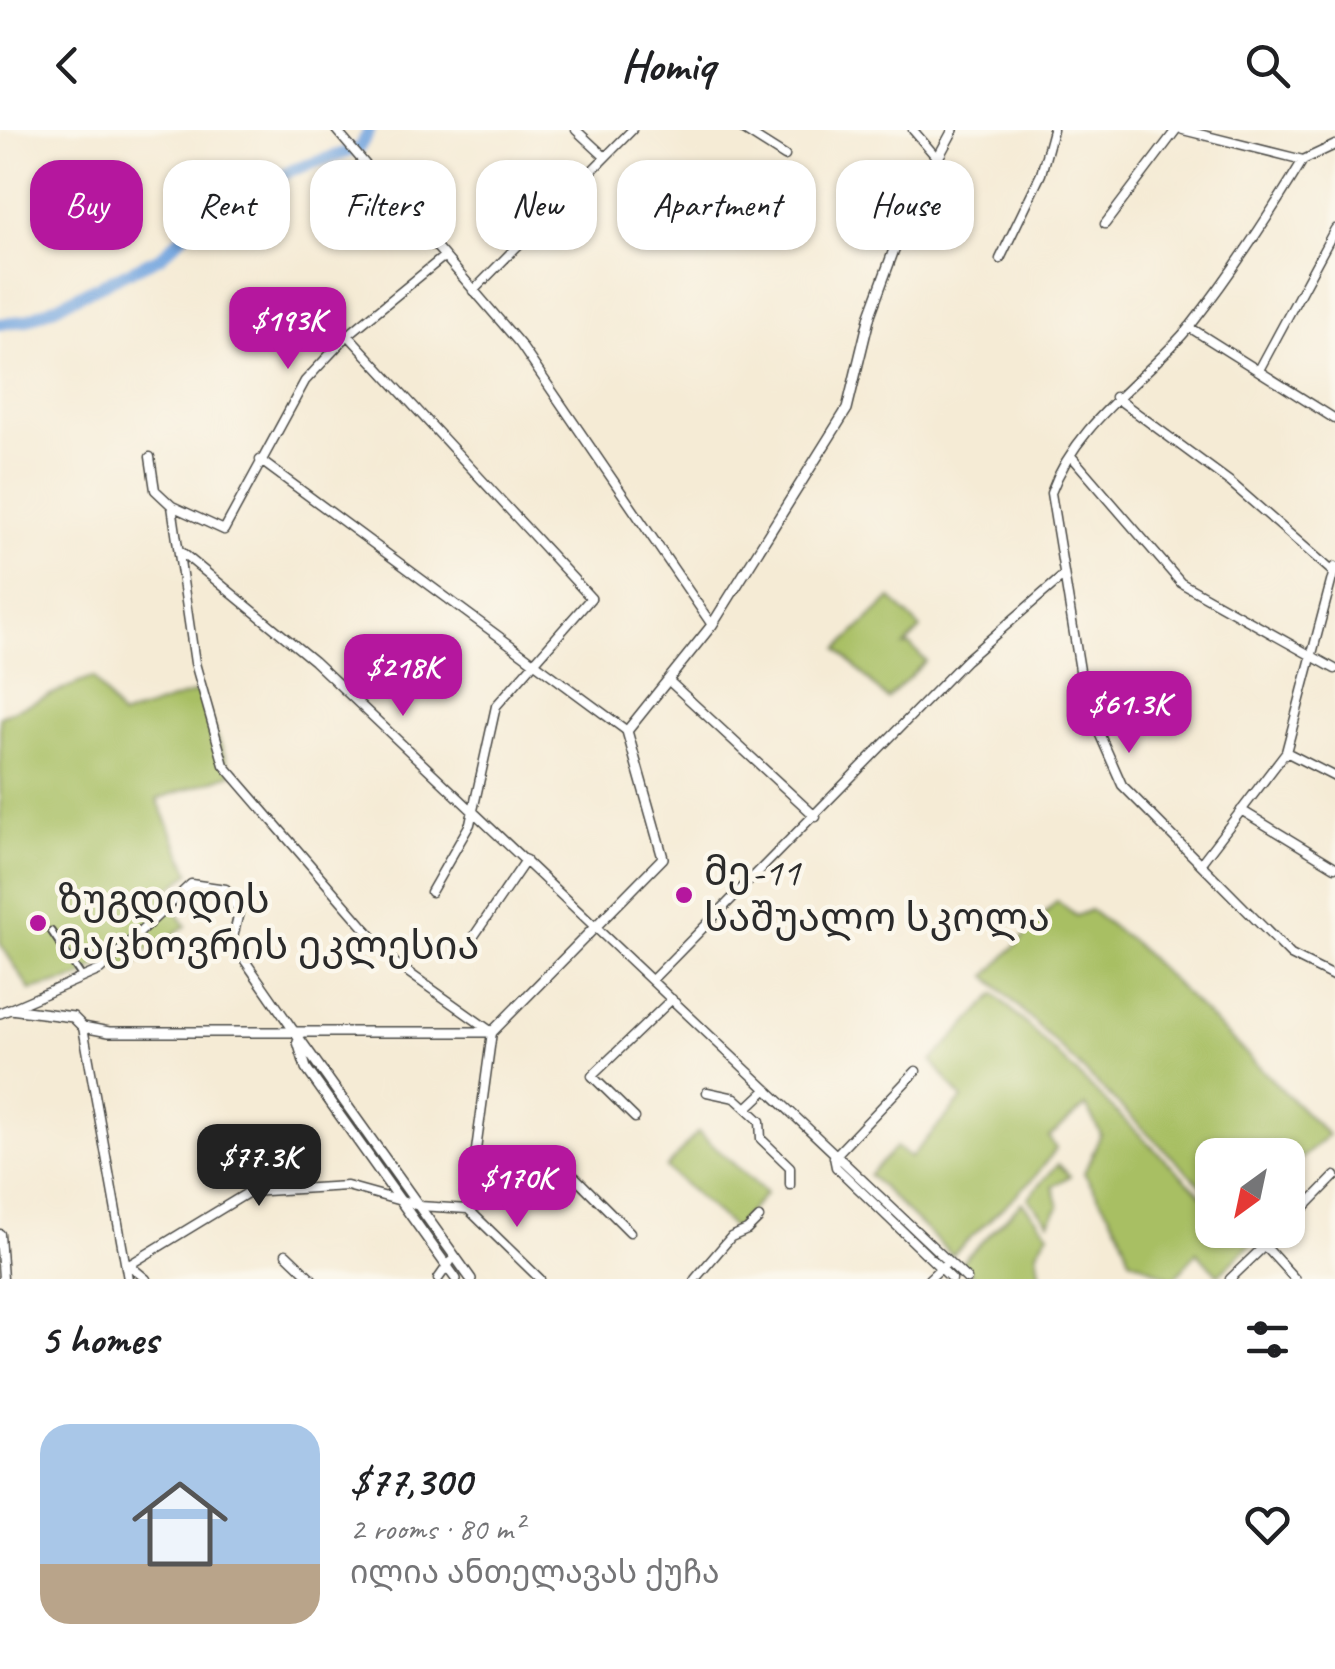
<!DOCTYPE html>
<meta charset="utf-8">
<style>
body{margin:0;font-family:Caveat,"Noto Sans Georgian",sans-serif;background:#f6f6f6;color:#202124;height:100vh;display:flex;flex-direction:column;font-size:38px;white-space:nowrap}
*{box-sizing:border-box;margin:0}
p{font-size:32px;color:#757577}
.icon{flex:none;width:55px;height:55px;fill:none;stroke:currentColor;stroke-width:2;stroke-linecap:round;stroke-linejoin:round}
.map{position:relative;height:1149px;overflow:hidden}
.sheet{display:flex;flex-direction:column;background:#fff;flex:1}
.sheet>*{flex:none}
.banner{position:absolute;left:30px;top:30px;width:1275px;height:90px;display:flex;gap:20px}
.needle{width:65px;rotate:213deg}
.fabs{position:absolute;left:1195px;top:1008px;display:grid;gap:20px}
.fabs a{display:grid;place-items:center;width:110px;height:110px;border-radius:20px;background:#fff;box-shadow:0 2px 8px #0004;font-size:50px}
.price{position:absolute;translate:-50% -85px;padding:0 22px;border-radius:20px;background:#b5179e;color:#fff;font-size:32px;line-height:65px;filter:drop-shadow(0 2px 5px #0008)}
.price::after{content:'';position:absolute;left:50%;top:60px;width:30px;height:22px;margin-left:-15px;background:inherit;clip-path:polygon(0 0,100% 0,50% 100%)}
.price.current{background:#222;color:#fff}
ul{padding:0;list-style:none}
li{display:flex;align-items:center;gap:30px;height:250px;padding:0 40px}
li span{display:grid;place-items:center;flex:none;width:280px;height:200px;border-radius:30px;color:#555}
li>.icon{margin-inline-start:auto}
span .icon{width:120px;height:120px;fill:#fffc;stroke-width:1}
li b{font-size:42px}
h2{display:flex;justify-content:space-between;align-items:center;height:120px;padding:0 40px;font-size:42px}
.chip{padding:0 35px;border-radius:30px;background:#fff;box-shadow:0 2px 8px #0004;font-size:35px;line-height:90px}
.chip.current{background:#b5179e;color:#fff}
header{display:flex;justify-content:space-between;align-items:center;height:130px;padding:0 40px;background:#fff;font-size:45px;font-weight:600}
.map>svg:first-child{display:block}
.green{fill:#a8bf64;stroke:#6a7548;stroke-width:2.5}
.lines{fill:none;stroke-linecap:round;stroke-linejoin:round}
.river{stroke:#74a6df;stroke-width:12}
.pedestrian-casing{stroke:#494844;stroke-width:9}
.minor-casing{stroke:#494844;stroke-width:11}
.tertiary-casing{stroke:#494844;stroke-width:12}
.pedestrian{stroke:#fff;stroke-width:5}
.minor{stroke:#fff;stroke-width:8}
.tertiary{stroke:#fff;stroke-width:9}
.poi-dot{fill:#b5179e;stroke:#fbf7ec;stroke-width:4}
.labels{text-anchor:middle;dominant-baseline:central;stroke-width:9;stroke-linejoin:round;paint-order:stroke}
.poi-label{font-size:40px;fill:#2b2b2b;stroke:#fbf7ec;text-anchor:start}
</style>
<header><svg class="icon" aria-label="back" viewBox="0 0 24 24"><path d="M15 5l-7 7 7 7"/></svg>Homiq<svg class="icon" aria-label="search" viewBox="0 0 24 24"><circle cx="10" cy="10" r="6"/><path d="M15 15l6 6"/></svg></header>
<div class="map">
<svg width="1335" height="1149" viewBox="0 0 1335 1149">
<rect width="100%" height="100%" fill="#fbf7ec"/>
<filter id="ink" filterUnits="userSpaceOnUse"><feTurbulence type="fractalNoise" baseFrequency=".01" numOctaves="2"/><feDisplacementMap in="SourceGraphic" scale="20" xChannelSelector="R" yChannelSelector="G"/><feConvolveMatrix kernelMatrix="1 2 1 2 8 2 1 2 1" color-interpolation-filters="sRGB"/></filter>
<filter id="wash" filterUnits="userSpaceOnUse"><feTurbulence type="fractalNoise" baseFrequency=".0048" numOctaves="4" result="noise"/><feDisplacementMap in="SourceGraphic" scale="40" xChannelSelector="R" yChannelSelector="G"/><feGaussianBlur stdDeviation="2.25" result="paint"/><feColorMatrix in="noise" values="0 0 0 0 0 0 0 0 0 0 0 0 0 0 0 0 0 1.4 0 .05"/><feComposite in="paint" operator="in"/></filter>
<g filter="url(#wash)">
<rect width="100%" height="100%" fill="#f5ebd5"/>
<path class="green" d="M891 468 921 499 904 516 910 515 926 531 887 569 838 519Z
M93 547 121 587 199 561 232 644 157 669 190 743 164 763 186 796 141 824 142 829 126 840 115 823 79 848 30 860 0 813V586Z
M1057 771 1076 786 1090 780 1136 815 1328 1005 1288 1041V1025H1212V1066L987 846Z
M995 864 1212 1075V1100H1239L1252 1113 1218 1145 1197 1122 1174 1149 1130 1129 1120 1101 1084 1043 1101 1004 1086 976 1049 1007 1056 1019 1033 1049 952 1125 869 1045 896 1017 910 1028 962 969 932 931Z
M698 1002 766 1063 734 1099 666 1038Z
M1058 1034 1070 1046 1053 1056 1059 1077 1049 1092 1028 1068Z
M1022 1072 1049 1103 1037 1121 1041 1149H977L960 1133Z"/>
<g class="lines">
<path class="river" d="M0 194 27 190 160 127 190 99 292 40 359 18 370 0"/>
</g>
</g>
<g filter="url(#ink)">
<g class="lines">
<defs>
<path id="pedestrian" d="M51 801 82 847"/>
<path id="minor" d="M336 0 520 214 712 495
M576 0 605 27
M744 0 785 26
M913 0 937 28
M1183 0 1303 30 1335 15
M1303 30C1269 86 1231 144 1191 195 1146 250 1077 291 1051 363L1085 571 1122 655 1291 825 1335 847
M1105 94 1176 0
M1000 129 1041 44 1053 0
M473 161 632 0
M1189 197 1335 289
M348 205 591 468 496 576 470 694 431 762
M1259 240 1335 99
M1115 267 1230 352 1333 442
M150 327 155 360 172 376 224 400 305 251 348 205 442 128
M1072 327 1181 453 1335 539
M260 330 627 601
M172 376 195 533 224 635 395 833 492 902 468 1079
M179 420 314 531 967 1149
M668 550 816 687
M1286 622 1335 647
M1241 680 1335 737
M1201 733 1286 622 1335 437
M474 806 526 730
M652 850 966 530 1063 446
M10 879 100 840 191 754 226 759 239 782 232 812 296 904
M83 897 128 1149
M707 962 735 968 760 991 761 1009 790 1037V1055
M747 978 766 960
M635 988 592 946 672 869
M834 1027 836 1037 952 1149
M834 1027 916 941
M468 1079 540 1149
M1288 1094 1335 1046
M0 1104 3 1149
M1265 1116 1295 1149
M286 1124 312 1149
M146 1149 129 1135 249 1062 347 1056 419 1076 468 1079 575 1047 630 1102
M438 1149 450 1132
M695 1149 731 1107 747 1100 759 1088
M929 1149 944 1135
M1230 1149 1281 1100"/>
<path id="tertiary" d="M0 883 10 879 73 887 83 897 109 902H492L663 728 627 601 712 495 847 279 870 185 906 87 953 0
M296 904 471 1149
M298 912 306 938 456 1149"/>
</defs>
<use href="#pedestrian" class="pedestrian-casing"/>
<use href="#minor" class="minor-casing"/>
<use href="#tertiary" class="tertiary-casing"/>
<use href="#pedestrian" class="pedestrian"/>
<use href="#minor" class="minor"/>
<use href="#tertiary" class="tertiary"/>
</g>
</g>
<g class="poi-dot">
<circle cx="684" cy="765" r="10"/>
<circle cx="38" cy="793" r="10"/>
</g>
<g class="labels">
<g class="poi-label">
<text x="704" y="742">მე-11<tspan x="704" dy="46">საშუალო სკოლა</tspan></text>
<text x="58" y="770">ზუგდიდის<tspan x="58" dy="46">მაცხოვრის ეკლესია</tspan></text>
</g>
</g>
</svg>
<div class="fabs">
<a><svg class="needle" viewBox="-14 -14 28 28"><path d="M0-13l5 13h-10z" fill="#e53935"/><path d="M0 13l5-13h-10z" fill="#757577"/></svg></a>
</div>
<b class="price" style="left:288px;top:242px">$193K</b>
<b class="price" style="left:403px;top:589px">$218K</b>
<b class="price" style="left:1129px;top:626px">$61.3K</b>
<b class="price current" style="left:259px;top:1079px">$77.3K</b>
<b class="price" style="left:517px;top:1100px">$170K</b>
<div class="banner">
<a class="chip current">Buy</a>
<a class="chip">Rent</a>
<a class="chip">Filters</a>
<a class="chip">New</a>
<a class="chip">Apartment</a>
<a class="chip">House</a>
</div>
</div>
<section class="sheet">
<h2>5 homes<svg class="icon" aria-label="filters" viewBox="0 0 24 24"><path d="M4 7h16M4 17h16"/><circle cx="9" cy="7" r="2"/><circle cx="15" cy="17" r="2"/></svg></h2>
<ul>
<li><span style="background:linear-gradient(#a9c7e8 70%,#b9a48a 0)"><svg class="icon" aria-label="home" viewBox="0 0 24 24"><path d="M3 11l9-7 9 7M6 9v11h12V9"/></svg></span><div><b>$77,300</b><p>2 rooms · 80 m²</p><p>ილია ანთელავას ქუჩა</p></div><svg class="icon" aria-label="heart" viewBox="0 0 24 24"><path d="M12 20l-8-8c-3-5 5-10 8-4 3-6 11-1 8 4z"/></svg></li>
</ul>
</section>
